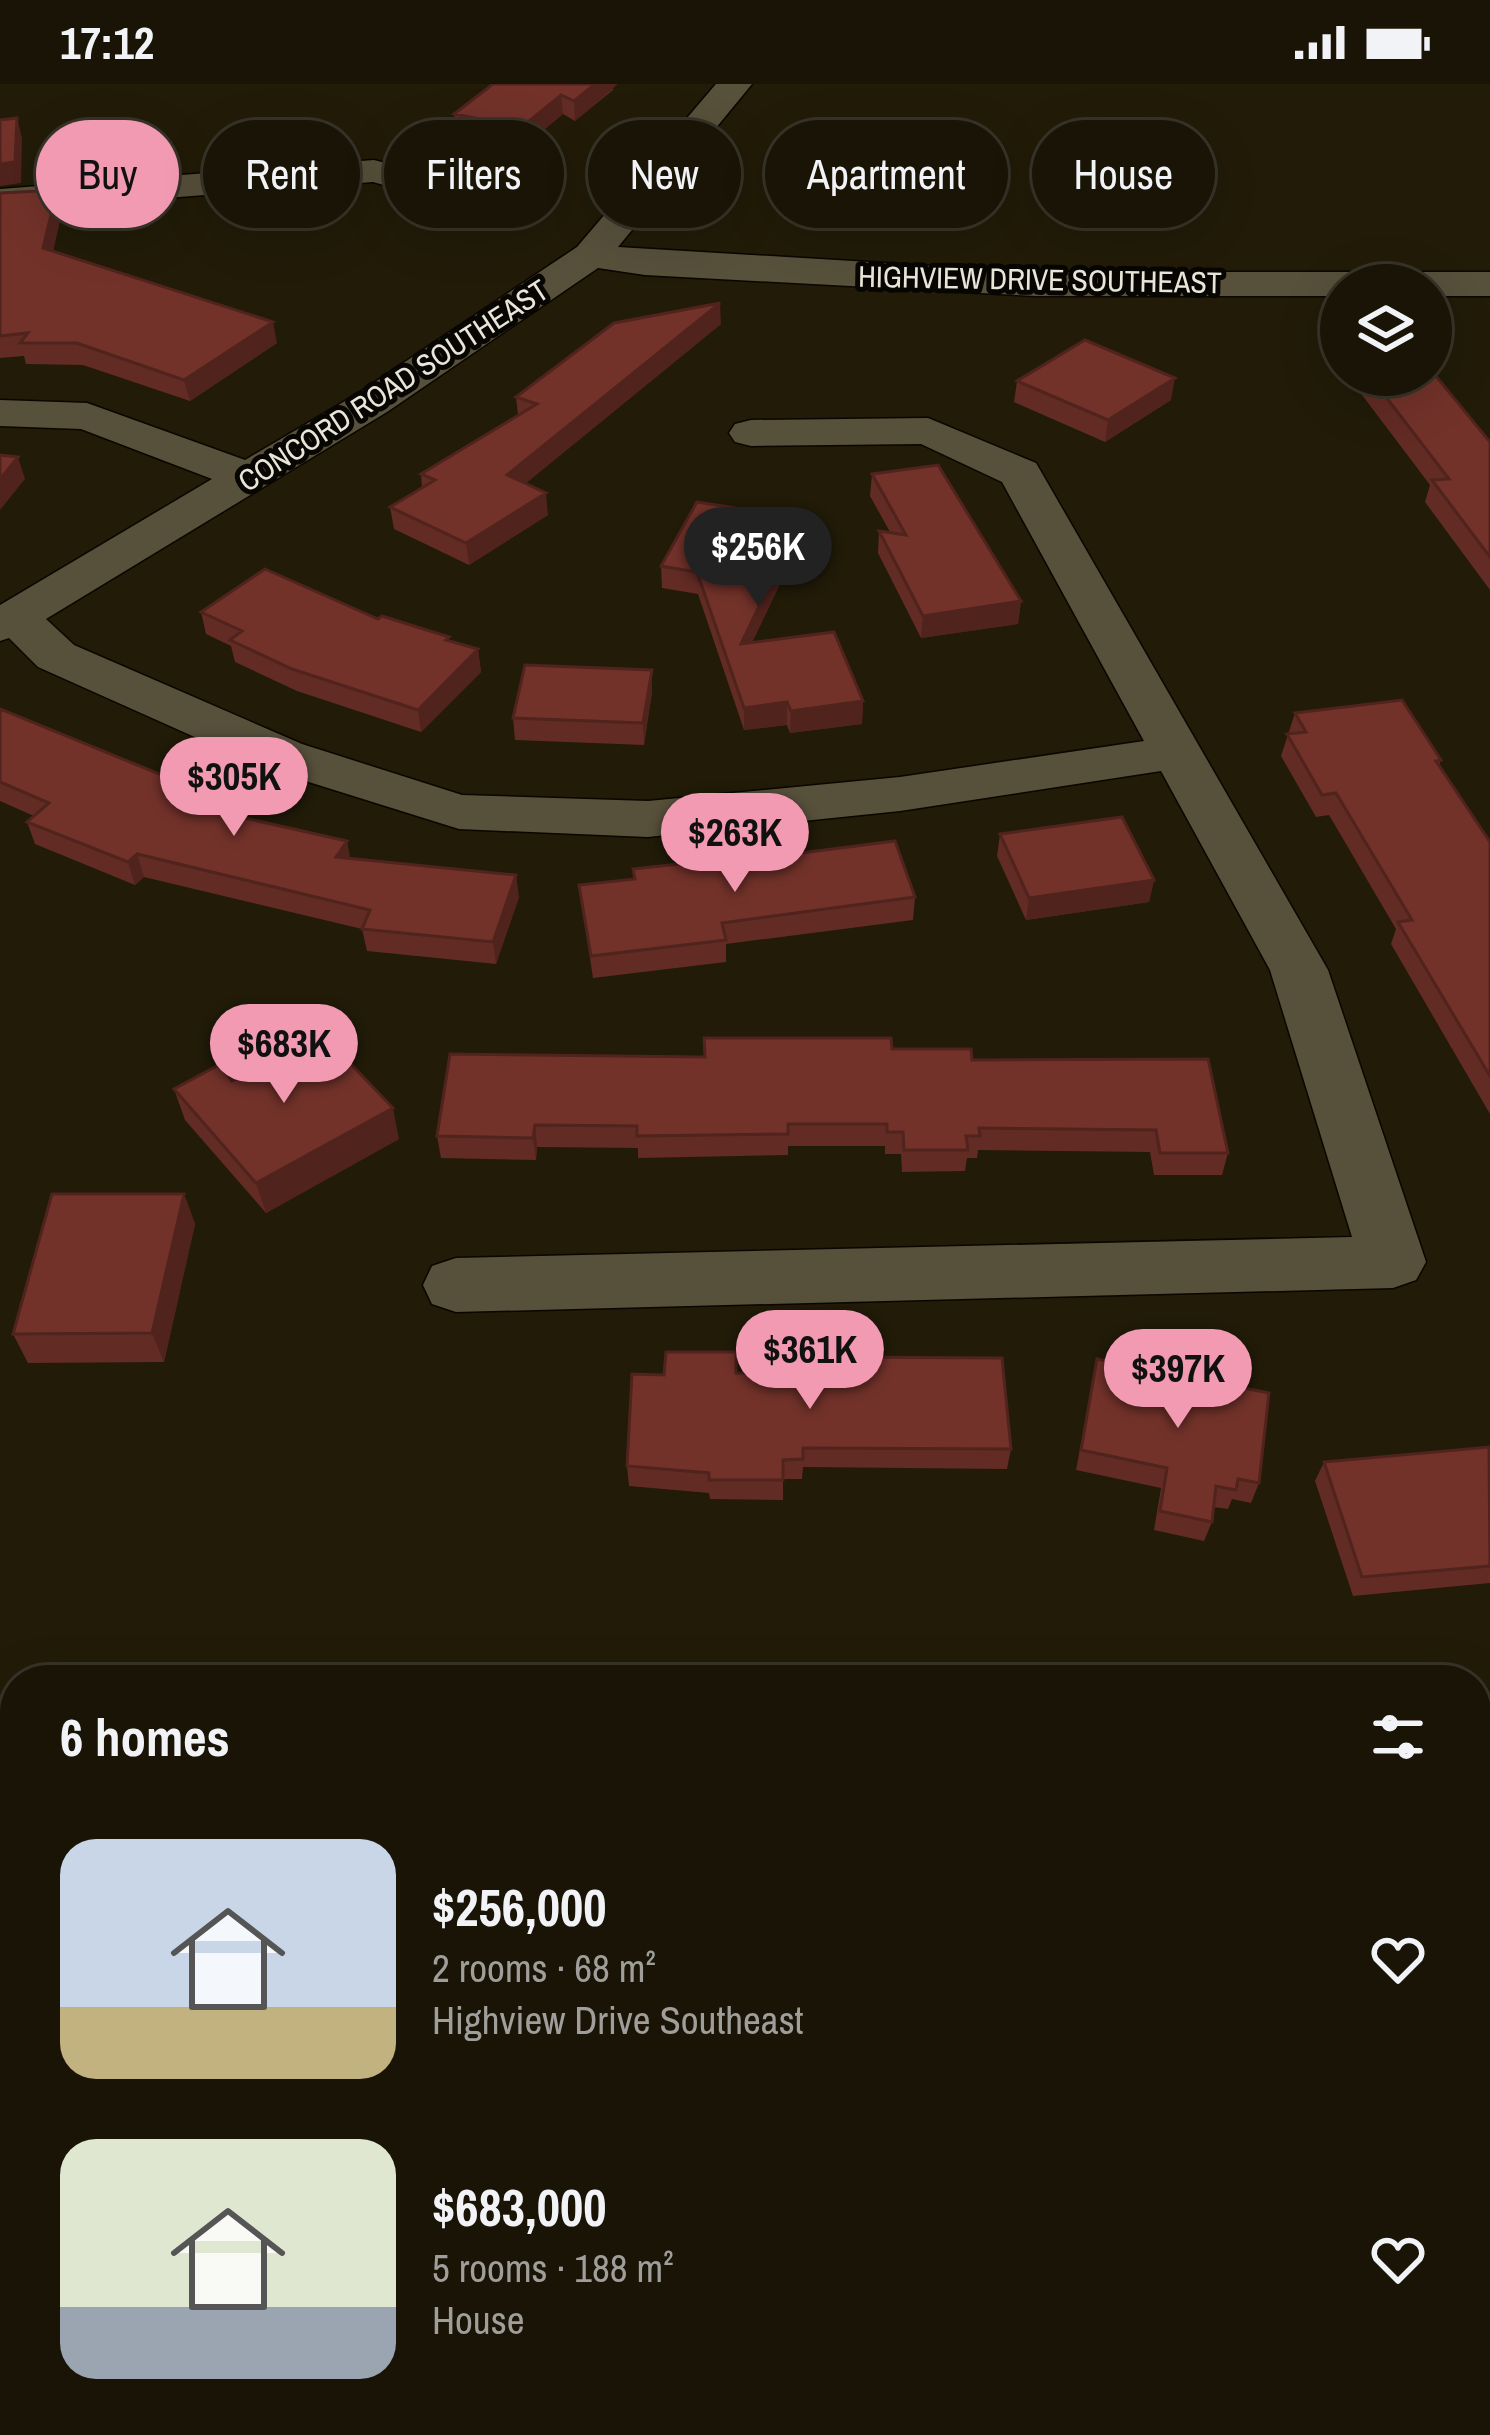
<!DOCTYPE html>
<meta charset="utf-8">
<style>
body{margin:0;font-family:"Archivo Narrow",sans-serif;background:#262114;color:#f1f3f6;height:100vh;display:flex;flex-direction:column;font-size:45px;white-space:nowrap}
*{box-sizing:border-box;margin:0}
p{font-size:39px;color:#9f9e9b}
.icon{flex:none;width:66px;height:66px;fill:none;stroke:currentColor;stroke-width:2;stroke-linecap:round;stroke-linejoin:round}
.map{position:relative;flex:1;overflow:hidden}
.drawer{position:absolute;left:0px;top:1581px;width:1491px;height:771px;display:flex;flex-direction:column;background:#191406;border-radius:48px 48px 0 0;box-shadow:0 12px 48px #0002,0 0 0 3px #373328}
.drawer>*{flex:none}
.guide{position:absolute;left:36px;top:36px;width:1419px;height:108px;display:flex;gap:24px}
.buttons{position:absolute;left:1320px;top:180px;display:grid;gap:24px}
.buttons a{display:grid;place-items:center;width:132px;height:132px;border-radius:50%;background:#191406;box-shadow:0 12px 48px #0002,0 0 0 3px #373328;font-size:60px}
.price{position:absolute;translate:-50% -102px;padding:0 27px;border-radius:42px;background:#f19ab1;color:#111;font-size:39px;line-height:78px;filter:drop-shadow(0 3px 6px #0008)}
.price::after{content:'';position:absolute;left:50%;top:72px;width:36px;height:27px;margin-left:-18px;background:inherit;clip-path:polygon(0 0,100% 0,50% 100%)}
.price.on{background:#222;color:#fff}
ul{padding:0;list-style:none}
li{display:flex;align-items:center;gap:36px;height:300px;padding:0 60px}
li span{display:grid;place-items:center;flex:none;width:336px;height:240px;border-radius:36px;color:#555}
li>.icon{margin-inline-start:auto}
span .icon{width:144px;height:144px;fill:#fffc;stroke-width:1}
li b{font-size:51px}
h2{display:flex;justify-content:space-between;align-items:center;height:144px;padding:0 60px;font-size:51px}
.pill{padding:0 42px;border-radius:54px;background:#191406;box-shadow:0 12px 48px #0002,0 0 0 3px #373328;font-size:42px;line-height:108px}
.pill.on{background:#f19ab1;color:#111}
.status{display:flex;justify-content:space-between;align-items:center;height:84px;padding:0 60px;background:#191406;direction:ltr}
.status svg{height:33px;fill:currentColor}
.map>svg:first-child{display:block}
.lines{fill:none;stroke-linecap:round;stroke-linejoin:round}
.minor-casing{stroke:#0b0600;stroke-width:3}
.minor{fill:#57503b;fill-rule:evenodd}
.wall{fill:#622b24}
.shaded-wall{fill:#50231d}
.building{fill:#72322a;stroke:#50231d;stroke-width:3}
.labels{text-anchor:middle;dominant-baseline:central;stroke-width:10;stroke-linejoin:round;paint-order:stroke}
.far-street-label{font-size:30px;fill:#e9e5d9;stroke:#080602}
</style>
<div class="status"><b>17:12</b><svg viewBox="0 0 49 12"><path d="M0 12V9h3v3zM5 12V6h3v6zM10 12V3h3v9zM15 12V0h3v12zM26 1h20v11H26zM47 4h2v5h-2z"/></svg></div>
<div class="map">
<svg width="1490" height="2351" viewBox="0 0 1490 2351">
<rect width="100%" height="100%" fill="#211b08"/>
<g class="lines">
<defs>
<path id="minor" d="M716 0H752L618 163 1036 188H1490V212H1431V201H1341V212H1036L645 191 598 184 387 328 46 535 74 561 302 660 462 711 648 717 900 693 1144 657 1002 398 921 360 751 362 735 358 729 349 735 340 751 336 928 334 1036 379 1328 886 1426 1178 1416 1196 1393 1204 456 1228 432 1220 423 1201 432 1182 456 1174 1352 1153 1270 886 1161 687 900 727 648 753 459 745 264 684 38 583 9 554 0 557V521L212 395 81 345 0 342V316L87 319 245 376 357 310 577 163Z
M374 76 451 97 457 105 451 113 438 116 373 98 0 127V105Z
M1476 2187H1490V2281H1476Z
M15 2241V2337L0 2340V2244Z
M699 2337H795L797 2351H699Z"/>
</defs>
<use href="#minor" class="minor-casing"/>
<use href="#minor" class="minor"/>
</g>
<path class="wall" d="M493 0 614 5 575 37 563 30 523 63 456 50 454 30Z
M57 106 62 127 53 167 277 259 190 317 83 281 26 280 24 272 0 274V109Z
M721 240 526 399 548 431 469 481 394 445 390 423 422 404 421 390 518 331 516 313Z
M1347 291H1431L1490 358V506L1425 418 1430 401Z
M1017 297 1171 316 1105 358 1014 318Z
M872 390 1021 517 1018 540 921 554 878 469 879 447 890 448 870 412Z
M801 456 752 558 863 617 862 640 790 649 787 641 744 646 698 510 662 504 661 482Z
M201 528 378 535 449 553V557L478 565 481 588 421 648 297 607 235 578 231 562 206 550Z
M652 586V608L644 661 515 656 513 634Z
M0 625 211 726 347 757 350 774 519 813 496 880 367 867 362 845 144 793 135 801 35 760 27 738 34 732 0 717Z
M1295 629 1441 676 1439 682 1490 758V1030L1391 860 1396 845 1329 731 1316 733 1281 672Z
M1000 750 1154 796 1149 818 1026 836 997 772Z
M708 781 915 813 913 836 726 860V878L593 894 579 801 633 795V785Z
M892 965 972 976 1228 1069 1222 1091H1154L1150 1068 978 1066 977 1074H967L965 1087 902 1088 901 1070H885V1062H788V1071L638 1074V1064L537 1063 536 1076 441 1074 437 1052 705 973Z
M232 997 399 1055 266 1129 185 1036 174 1005Z
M184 1110 195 1140 164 1278 28 1279 13 1250Z
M835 1273 1011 1365 1007 1385 803 1383 802 1395H783V1416L710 1415 709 1409 629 1402 627 1382 664 1291 736 1289 834 1291Z
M1097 1275 1259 1399 1251 1419 1232 1415 1228 1425 1213 1423 1212 1438 1204 1457 1154 1446 1161 1404 1076 1386Z
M1490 1366V1499L1353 1512 1315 1397 1324 1378Z
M1490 1796V1816L1484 1802Z"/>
<path class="shaded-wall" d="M595 0H618L575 37 574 17Z
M561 11 563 30 523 63 522 43Z
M17 34 22 54 21 99 0 102V80Z
M57 106 62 127 49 185 43 164Z
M720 219 721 240 509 413 507 391Z
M273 238 277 259 190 317 184 296Z
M1175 294 1171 316 1105 358 1108 336Z
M18 373 25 395 0 426V395Z
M546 409 548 431 469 481 466 459Z
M801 434V456L741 582V560Z
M1021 517 1018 540 921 554 923 532Z
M478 565 481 588 421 648 418 626Z
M652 586V608L644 661 643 639Z
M863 617 862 640 790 649 791 627Z
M787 618V641L744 646V624Z
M206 709 212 731 191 722Z
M347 757 351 780 336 773Z
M137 770 144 793 135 801 128 778Z
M516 791 519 813 496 880 493 858Z
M1154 796 1149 818 1026 836 1029 814Z
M393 1024 399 1055 266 1129 256 1099Z
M535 1041 537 1063 536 1076 533 1054Z
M184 1110 195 1140 164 1278 152 1249Z"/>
<path class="building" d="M493 0H595L574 17 561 11 522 43 454 30Z
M17 34 15 78 0 80V36Z
M57 106 43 164 273 238 184 296 77 259H20L28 249 0 252V109Z
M720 219 507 391 546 409 466 459 390 423 435 396 421 390 537 320 516 313 614 239Z
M1085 256 1175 294 1108 336 1017 297Z
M1431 286 1490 358V473L1432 396 1449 395 1369 291H1431Z
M0 371 18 373 0 395Z
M938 381 1021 517 923 532 879 447 906 451 872 390Z
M697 418 801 434 741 560 834 548 863 617 791 627 787 618 744 624 697 488 661 482Z
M265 485 378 535 382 532 449 553 446 556 478 565 418 626 292 585 230 556 242 547 201 528Z
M525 581 652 586 643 639 513 634Z
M1402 616 1441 676 1436 677 1490 758V992L1398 838 1412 836 1336 709 1322 711 1287 650 1306 648 1295 629Z
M0 625 206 709 191 722 347 757 336 773 516 791 493 858 362 845 370 826 137 770 128 778 27 738 49 719 0 698Z
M1122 733 1154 796 1029 814 1000 750Z
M895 757 915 813 722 839 726 856 591 872 579 801 635 795 633 785 707 777 708 781Z
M322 950 393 1024 256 1099 174 1005 219 981 232 997Z
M704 954H891L892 965H971L972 976 1208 975 1228 1069H1160L1156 1046 979 1044 980 1052H966L968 1066H904L903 1048H887V1040H788V1050L637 1052V1042L535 1041 533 1054 437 1052 450 970 705 973Z
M52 1110H184L152 1249 13 1250Z
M666 1268H736V1289L836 1291 835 1273 1002 1274 1011 1365 803 1364V1375L783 1376V1396H709V1389L627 1382 632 1290 664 1291Z
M1097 1275 1269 1309 1259 1399 1238 1395 1236 1406 1216 1402 1212 1438 1160 1427 1167 1384 1081 1366Z
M1489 1363 1490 1482 1362 1493 1324 1378Z"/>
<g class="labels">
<g class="far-street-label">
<text transform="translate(1040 195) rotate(1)">HIGHVIEW DRIVE SOUTHEAST</text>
<text transform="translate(393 301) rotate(-33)">CONCORD ROAD SOUTHEAST</text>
</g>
</g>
</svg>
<div class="buttons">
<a><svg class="icon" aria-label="layers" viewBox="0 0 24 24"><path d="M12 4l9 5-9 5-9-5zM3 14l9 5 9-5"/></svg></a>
</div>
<b class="price on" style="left:758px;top:525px">$256K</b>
<b class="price" style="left:234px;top:755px">$305K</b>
<b class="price" style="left:735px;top:811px">$263K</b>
<b class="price" style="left:284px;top:1022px">$683K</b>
<b class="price" style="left:810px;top:1328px">$361K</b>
<b class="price" style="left:1178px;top:1347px">$397K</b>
<div class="guide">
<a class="pill on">Buy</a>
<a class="pill">Rent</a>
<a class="pill">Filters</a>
<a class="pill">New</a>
<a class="pill">Apartment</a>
<a class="pill">House</a>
</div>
<section class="drawer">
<h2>6 homes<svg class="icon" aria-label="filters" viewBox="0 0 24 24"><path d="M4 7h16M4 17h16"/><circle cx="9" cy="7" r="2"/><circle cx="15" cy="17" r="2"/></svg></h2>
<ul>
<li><span style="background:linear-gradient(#c9d6e8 70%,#c2b280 0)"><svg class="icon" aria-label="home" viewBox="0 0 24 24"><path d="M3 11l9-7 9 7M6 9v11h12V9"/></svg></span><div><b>$256,000</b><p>2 rooms · 68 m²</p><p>Highview Drive Southeast</p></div><svg class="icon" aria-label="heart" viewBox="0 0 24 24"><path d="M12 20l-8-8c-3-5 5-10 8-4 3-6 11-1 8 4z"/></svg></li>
<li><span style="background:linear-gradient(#dfe7d0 70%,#9aa5b1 0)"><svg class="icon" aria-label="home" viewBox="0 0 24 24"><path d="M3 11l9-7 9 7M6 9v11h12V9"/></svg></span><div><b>$683,000</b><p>5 rooms · 188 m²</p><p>House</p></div><svg class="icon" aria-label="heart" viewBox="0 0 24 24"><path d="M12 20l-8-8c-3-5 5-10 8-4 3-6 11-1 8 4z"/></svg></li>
</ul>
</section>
</div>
